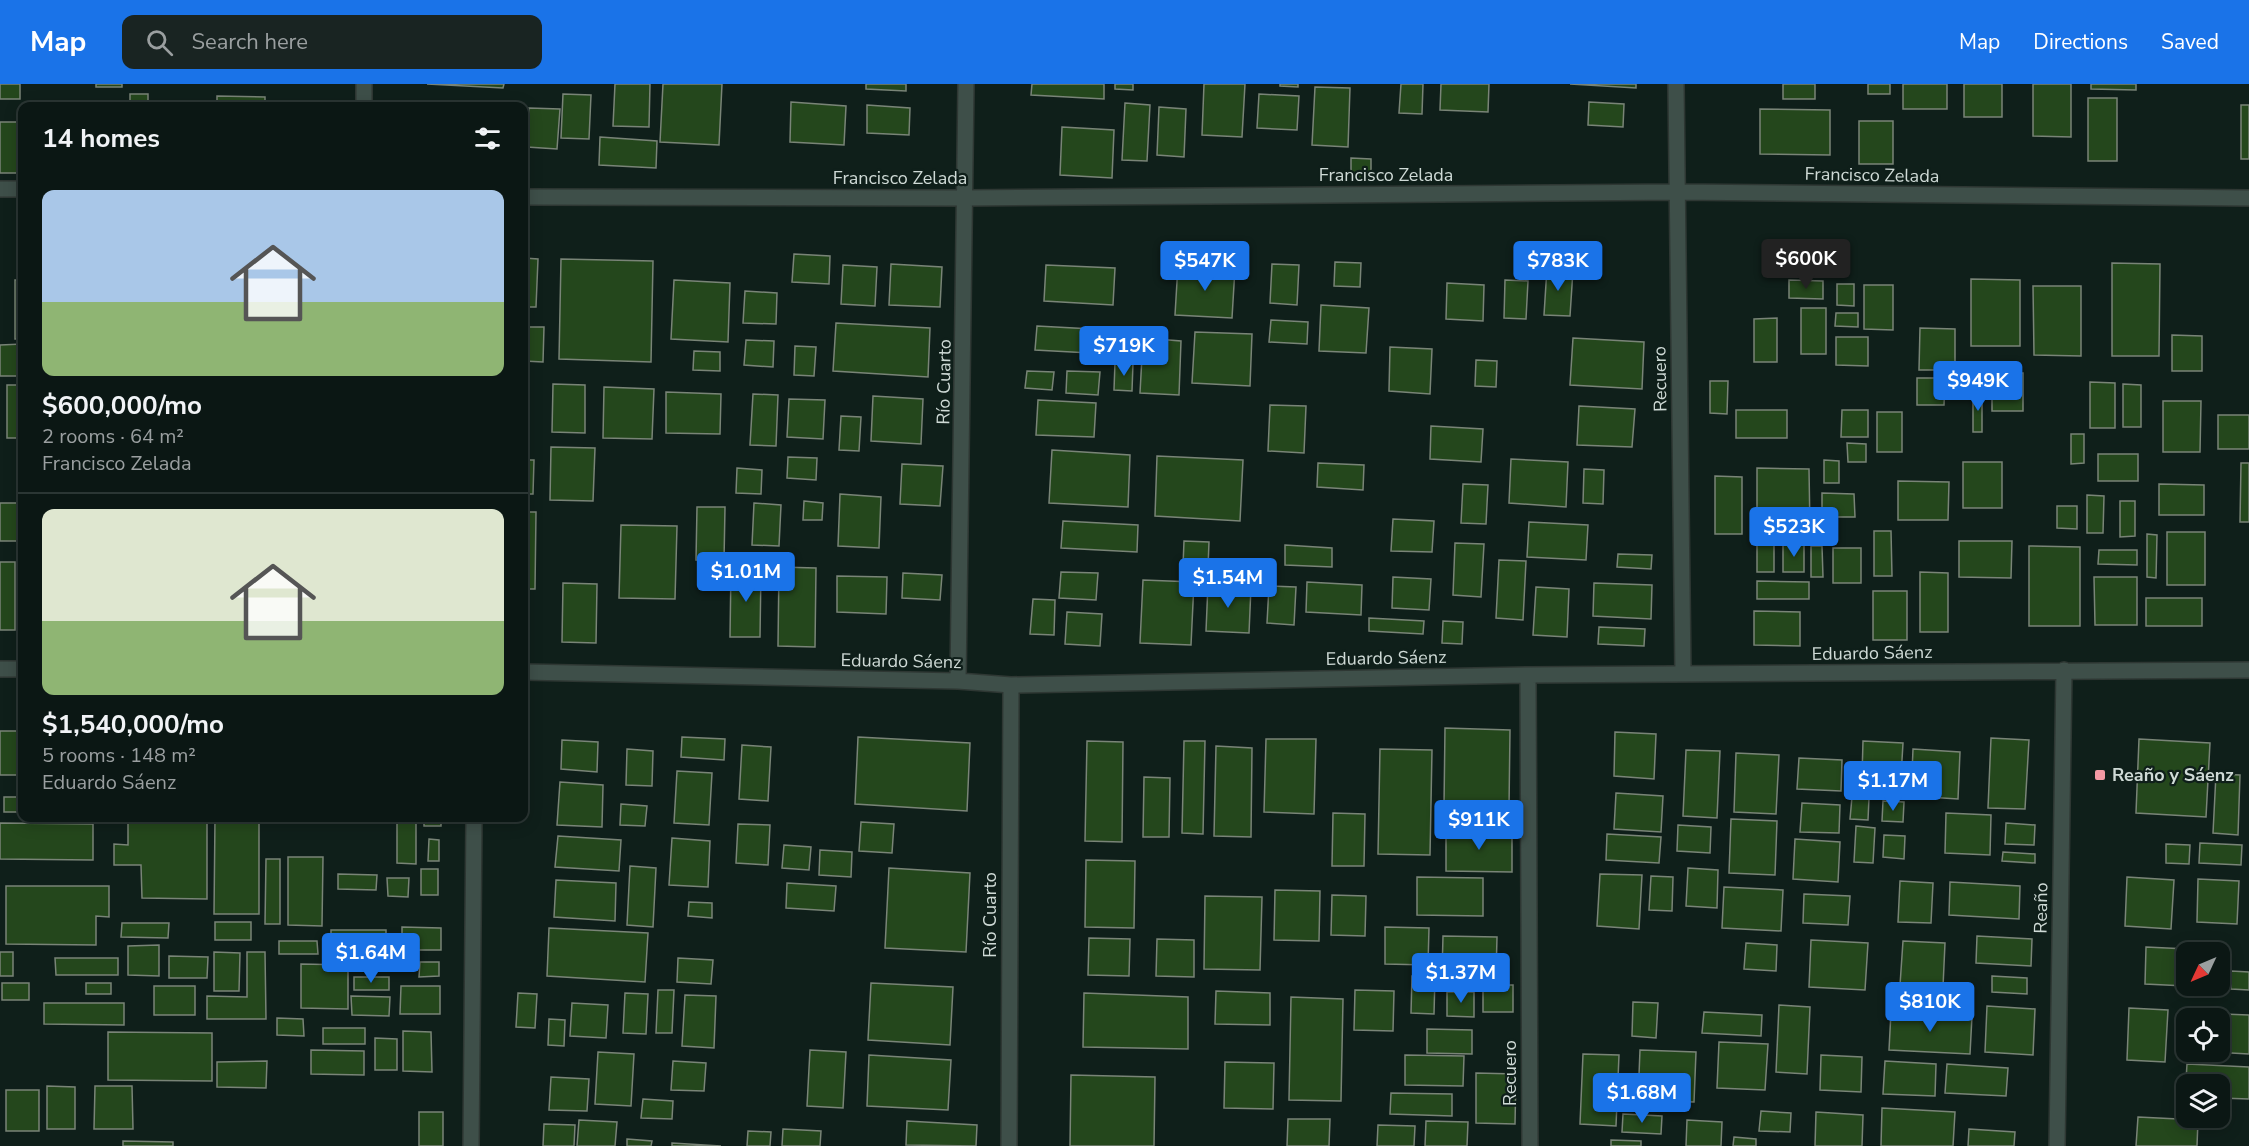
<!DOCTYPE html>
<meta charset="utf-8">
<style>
body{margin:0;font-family:"Nunito Sans",sans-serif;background:#192422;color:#f1f3f6;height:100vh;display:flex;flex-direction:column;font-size:22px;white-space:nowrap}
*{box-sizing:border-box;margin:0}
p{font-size:20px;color:#9a9fa0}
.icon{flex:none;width:33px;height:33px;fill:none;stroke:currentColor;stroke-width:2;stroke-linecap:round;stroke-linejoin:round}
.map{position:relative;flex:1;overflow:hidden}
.details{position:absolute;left:18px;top:18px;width:510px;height:720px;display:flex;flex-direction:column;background:#0b1714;border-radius:12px;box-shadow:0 3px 15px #0003,0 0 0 2px #2b3634}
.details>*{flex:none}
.needle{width:39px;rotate:226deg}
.buttons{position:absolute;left:2176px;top:858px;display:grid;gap:12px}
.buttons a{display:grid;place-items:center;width:54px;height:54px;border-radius:12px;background:#0b1714;box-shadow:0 3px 15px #0003,0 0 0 2px #2b3634;font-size:30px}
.price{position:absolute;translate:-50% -51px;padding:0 14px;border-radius:6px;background:#1a73e8;color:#fff;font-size:20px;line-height:39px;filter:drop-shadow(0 2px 3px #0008)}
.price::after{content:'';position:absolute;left:50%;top:36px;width:18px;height:14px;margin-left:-9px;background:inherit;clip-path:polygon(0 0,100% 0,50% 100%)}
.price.active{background:#222;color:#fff}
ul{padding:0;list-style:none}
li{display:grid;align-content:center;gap:12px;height:318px;padding:0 24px}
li+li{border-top:2px solid #2b3634}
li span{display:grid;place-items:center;height:186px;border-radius:12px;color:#555}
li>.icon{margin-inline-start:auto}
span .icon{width:108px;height:108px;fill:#fffc;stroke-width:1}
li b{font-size:26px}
h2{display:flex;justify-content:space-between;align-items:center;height:72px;padding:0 24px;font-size:26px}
header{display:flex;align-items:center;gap:36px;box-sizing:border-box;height:84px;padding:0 30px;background:#1a73e8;color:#fff}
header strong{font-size:28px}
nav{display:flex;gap:33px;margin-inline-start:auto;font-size:21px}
.search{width:420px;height:54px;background:#192422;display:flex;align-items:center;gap:15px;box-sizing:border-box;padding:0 21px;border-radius:12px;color:#9a9fa0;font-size:22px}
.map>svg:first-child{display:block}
.building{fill:#24471c;stroke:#798477;stroke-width:1.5}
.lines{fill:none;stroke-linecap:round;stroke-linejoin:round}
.minor-casing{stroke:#2e3733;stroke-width:18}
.minor{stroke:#3e4f49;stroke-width:15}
.poi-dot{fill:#f49aa4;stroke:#0f1f1a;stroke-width:2}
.labels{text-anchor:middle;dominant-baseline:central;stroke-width:4.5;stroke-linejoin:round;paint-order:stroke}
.street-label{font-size:18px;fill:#cfdad6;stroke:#0f1f1a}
.poi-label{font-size:18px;font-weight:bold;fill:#cfdad6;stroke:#0f1f1a;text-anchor:start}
</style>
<header>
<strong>Map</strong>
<div class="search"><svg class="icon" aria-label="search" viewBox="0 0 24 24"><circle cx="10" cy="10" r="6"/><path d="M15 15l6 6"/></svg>Search here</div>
<nav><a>Map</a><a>Directions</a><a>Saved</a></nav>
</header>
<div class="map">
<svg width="2249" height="1062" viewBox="0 0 2249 1062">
<rect width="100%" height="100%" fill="#0f1f1a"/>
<path class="building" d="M0 0H20V15H0Z
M96 0H122V3H96Z
M427 0H504L503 4Z
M615 0H650L649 43 613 42Z
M663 0H722L719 61 660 58Z
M866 0H906V7L866 5Z
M1032 0H1104V15L1031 11Z
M1115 0H1133V6L1115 5Z
M1204 0H1245L1242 53 1202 51Z
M1280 0H1298V3L1280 2Z
M1401 0H1423L1422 30 1399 29Z
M1441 0H1489L1488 28 1440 26Z
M1570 0H1636V4Z
M1783 0H1815V15H1783Z
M1868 0H1890V10H1868Z
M1903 0H1947V25H1903Z
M1964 0H2002V33H1964Z
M2033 0H2071V53L2033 52Z
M2091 0H2136V6L2091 5Z
M1315 3 1350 4 1348 63 1312 61Z
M130 10H148V22H130Z
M563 10 591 11 589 55 561 54Z
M1259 10 1299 12 1297 46 1257 44Z
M217 12 265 13V22H217Z
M2088 14H2117V77H2088Z
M104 17H121V22H104Z
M281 17 315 18V22H281Z
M791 18 846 22 844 61 790 58Z
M1589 18 1624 20 1623 43 1588 41Z
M1125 19 1150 21 1147 77 1122 76Z
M867 21 910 24 909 51 867 49Z
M2241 21H2249V75H2241Z
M1159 23 1186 25 1184 73 1157 71Z
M529 24 560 25 557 65 527 63Z
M1760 25 1830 26V71L1760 70Z
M1859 37H1893V80H1859Z
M0 38H21L20 89H0Z
M1062 43 1114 46 1112 94 1060 91Z
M600 53 657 57 656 84 599 81Z
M1351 74 1371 75V96L1351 95Z
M794 170 830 172 829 200 792 198Z
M1791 170H1842V186H1791Z
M524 174 538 175 536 223H524Z
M561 175 653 177 651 278 559 275Z
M1335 178 1361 179 1360 203 1334 202Z
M2112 179 2160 180 2159 272H2112Z
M891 180 942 183 940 223 889 221Z
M1272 180 1299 181 1297 221 1270 219Z
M843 181 877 183 875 222 841 220Z
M1046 181 1115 184 1113 221 1044 217Z
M1178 181 1235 184 1232 234 1175 231Z
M1547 184 1573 186 1570 232 1544 231Z
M1971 195 2020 196V262H1971Z
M15 196H22V255H15Z
M674 196 730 199 728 258 671 255Z
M1505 196 1528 197 1526 235 1504 234Z
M1789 196 1823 197V215L1789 214Z
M1447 199 1484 201 1483 237 1446 235Z
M1837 200H1854V222L1837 221Z
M1864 201H1893V246L1864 245Z
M2033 202H2081V272L2034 271Z
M745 207 777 209 776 240 743 239Z
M1321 221 1369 224 1366 269 1319 267Z
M1801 224H1826V270H1801Z
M1836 229H1858V243L1835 242Z
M1777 234V278H1754V235Z
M1271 236 1308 238 1307 260 1269 258Z
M836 239 930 244 928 293 833 287Z
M1037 242 1092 245 1090 269 1035 266Z
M524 243H544L543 278 524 277Z
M1920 244 1955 245V286H1919Z
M1195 248 1252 250 1250 302 1192 299Z
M2172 251 2202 252V287H2172Z
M1836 253H1868V282L1836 281Z
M1143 254 1181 257 1179 311 1140 309Z
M1573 254 1644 258 1642 305 1570 301Z
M746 256 774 257 773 283 744 281Z
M22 260V292H0V261Z
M795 262 816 263 814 292 794 291Z
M1390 263 1432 265 1430 310 1389 307Z
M694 267 720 268V287L693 286Z
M1476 276 1497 277 1496 303 1475 302Z
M1115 278 1133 279 1132 307 1114 306Z
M1027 287 1054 288 1052 306 1025 304Z
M1067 287 1100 288 1098 311 1066 309Z
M1992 289H2023V327H1992Z
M1917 294H1945L1944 321H1917Z
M1710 297H1728L1727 330 1710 329Z
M2090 298 2115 299V344H2090Z
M553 300 585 301V349L552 348Z
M2123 300 2141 301V343H2123Z
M7 301H22V354H7Z
M604 303 654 305 652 355 603 354Z
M666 308 721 310 720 350 666 349Z
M1973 309H1982V348H1973Z
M753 310 778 311 776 362 750 361Z
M873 312 923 315 921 360 871 357Z
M789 315 825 316 823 355 787 353Z
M1038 316 1096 319 1094 353 1036 351Z
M2163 317H2201L2200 368H2163Z
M1270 321 1306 322 1304 369 1268 367Z
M1579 322 1635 325 1632 363 1577 361Z
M1736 326H1787V354H1736Z
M1842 326H1868V353H1841Z
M1877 328H1902V368H1877Z
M2218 331H2249V365H2218Z
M841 332 861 333 859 367 839 366Z
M1431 342 1483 345 1481 378 1430 375Z
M2071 350H2084V379L2071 380Z
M1847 359 1866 360V378H1848Z
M551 363 595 364 593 417 550 416Z
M1052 366 1130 371 1128 423 1049 419Z
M2098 370H2138V397H2098Z
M1157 372 1243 376 1240 437 1155 432Z
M788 373 817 374 816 396 787 394Z
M1511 375 1568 378 1566 423 1509 419Z
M524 376H534L533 410H524Z
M1824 376 1839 377V399H1824Z
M1963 378H2002V424H1963Z
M1318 379 1364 381 1363 406 1317 403Z
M2241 379H2249V438H2240Z
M902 380 943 382 940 422 900 420Z
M737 384 762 386 761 410 736 409Z
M1757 384 1809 385 1810 446H1757Z
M1584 385 1604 386 1603 420 1583 419Z
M1715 392 1742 393V450H1715Z
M1898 397 1949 398 1948 436H1898Z
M1463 400 1488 401 1486 440 1461 439Z
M2159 400 2204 401V431H2159Z
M1822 409 1854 410 1855 433H1822Z
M840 410 881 413 879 464 838 462Z
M2087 411 2104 412 2103 449H2087Z
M804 417 823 419 822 436H803Z
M2120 417H2135V452L2120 453Z
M0 419H22V457H0Z
M754 419 781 421 779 462 752 461Z
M2057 422H2077V445L2057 444Z
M697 423H725L724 477 696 476Z
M524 428H536L535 505H524Z
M1393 435 1434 437 1432 468 1391 467Z
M1063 437 1138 441 1137 468 1061 464Z
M1529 438 1588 441 1586 476 1527 473Z
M621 441 677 442 675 515 619 514Z
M1874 447H1891L1892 492H1874Z
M2167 448H2205V501H2167Z
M2147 450 2157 451 2156 494 2147 493Z
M1184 457 1209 458 1208 483 1183 482Z
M1959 457H2012L2011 494 1959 493Z
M1455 459 1484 460 1481 513 1453 511Z
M1285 461 1332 464V483L1285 481Z
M1757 461H1774V488H1757Z
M1783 461H1804V488H1783Z
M1811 462H1822L1823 493H1811Z
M2029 462 2080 463V542H2029Z
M1833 464H1861V499H1833Z
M2099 466H2137V481L2098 480Z
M1618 470 1652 471 1651 485 1617 483Z
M1499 476 1526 477 1523 536 1496 534Z
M0 478H15V546H0Z
M779 483 816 484 815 563 778 562Z
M731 485H761L760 553H730Z
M1061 488 1098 489 1096 516 1059 514Z
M1920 488 1948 489V548H1920Z
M903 489 942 491 940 516 902 514Z
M837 492 887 493 886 530 837 528Z
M1393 493 1431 495 1429 526 1392 524Z
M2094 493H2137V541H2095Z
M1143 496 1194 498 1191 561 1140 559Z
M1757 497 1809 498V515H1757Z
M1307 498 1362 501 1361 531 1306 528Z
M563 499 597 500 596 559 562 558Z
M1594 499 1652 501 1651 535 1593 532Z
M1208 500 1251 503 1249 549 1206 547Z
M1269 502 1296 503 1294 541 1267 539Z
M1536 503 1569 505 1567 553 1533 551Z
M1873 507H1907V556H1873Z
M2146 514H2202V542H2146Z
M1033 515 1055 516 1054 551 1030 550Z
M1754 527 1800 528V562L1754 561Z
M1067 528 1102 530 1100 562 1065 560Z
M1369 534 1424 537 1423 550 1369 547Z
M1443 537 1463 538 1462 560 1442 559Z
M1599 543 1645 545 1644 562 1598 560Z
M1445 644 1510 646 1509 724 1444 722Z
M0 647H22V691H0Z
M1615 648 1656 650 1654 695 1614 692Z
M682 653 725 655 724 676 681 673Z
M858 653 970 659 967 727 855 720Z
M1991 654 2029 656 2025 725 1988 724Z
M1266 655H1316L1314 730 1264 728Z
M2139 655 2210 659 2206 733 2136 729Z
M562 656 598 658 597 688 561 685Z
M1087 657 1123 658 1122 758 1085 757Z
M1184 657H1205L1203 750 1182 749Z
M1863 657 1903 659 1901 693 1862 692Z
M742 661 771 663 768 717 739 715Z
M1216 662 1252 664 1251 753 1214 752Z
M627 665 653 667 652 702 626 701Z
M1380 665 1432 666 1430 771 1378 770Z
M1913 665 1960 668 1958 715 1911 712Z
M1686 666 1720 667 1717 734 1683 732Z
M1736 669 1779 671 1776 730 1734 728Z
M1799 674 1842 676 1841 707 1797 705Z
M677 687 712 689 709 741 674 739Z
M2216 690 2240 691 2238 751 2213 749Z
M1144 693 1170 694 1169 753H1143Z
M560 698 603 701 602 743 557 741Z
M1616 709 1663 712 1661 748 1614 745Z
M4 713H22V728H4Z
M1852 713 1869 714 1868 736 1850 735Z
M1883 717 1904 718 1903 738 1882 737Z
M1802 719 1840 721 1839 749 1800 748Z
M621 720 647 722 645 742 620 741Z
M1333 729 1365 730 1364 782H1332Z
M1946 729 1991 731 1990 771 1945 769Z
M128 734H207V815L142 814 141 781H114V760L128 761Z
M215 734H259V830H214Z
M297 734H323V739H297Z
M424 734H441V742H424Z
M1731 735 1777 737 1775 791 1729 789Z
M397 738 416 739V780L397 779Z
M861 738 894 740 892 769 859 767Z
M0 739 93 740V776L0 775Z
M2006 739 2035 741 2034 761 2005 760Z
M738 740 770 741 768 781 736 779Z
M1678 741 1711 743 1710 769 1677 767Z
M1856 742 1875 744 1873 779 1854 778Z
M1446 746 1512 747V788L1446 787Z
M1607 750 1661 753 1659 779 1606 776Z
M1884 751 1905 752 1904 775 1883 773Z
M558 752 621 756 619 787 555 783Z
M672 754 710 757 708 803 669 801Z
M429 755 439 756V777H428Z
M1795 755 1840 758 1838 798 1793 795Z
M2200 759 2242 761 2241 781 2199 779Z
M2166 760 2190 761 2189 780 2166 779Z
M784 761 811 763 809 786 782 784Z
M820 766 852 768 851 793 819 791Z
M2003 768 2035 770V779L2002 777Z
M288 773H323L322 842 288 841Z
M266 775H280V840H265Z
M1086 776 1135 777 1134 844 1085 843Z
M630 782 656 784 653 843 627 841Z
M889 784 970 789 966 868 885 864Z
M1688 784 1718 786 1717 824 1686 822Z
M421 785H438V811H421Z
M338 790 377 791 376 806 338 805Z
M1600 790 1642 791 1639 845 1597 842Z
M1651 792 1673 793 1672 827 1649 826Z
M1417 793 1483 794V832L1417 831Z
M2127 793 2174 796 2171 845 2125 842Z
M387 794H409L408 813 388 812Z
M2198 795 2239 797 2237 840 2197 838Z
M556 796 616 799 615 837 554 833Z
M1900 797 1933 799 1931 839 1898 838Z
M1950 798 2020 802 2019 835 1949 831Z
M787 799 836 802 834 827 786 824Z
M6 802H109V833L96 832V861L6 860Z
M1724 803 1783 806 1781 847 1722 844Z
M1275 806 1320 807 1319 857 1274 856Z
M1804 810 1850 812 1848 841 1803 839Z
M1332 811 1366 812 1365 852 1331 851Z
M1205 812 1262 813 1260 886 1204 885Z
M689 818 712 819V834L688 832Z
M215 838H251V856H215Z
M122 839H169L168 854 121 853Z
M402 843 441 844V866H402Z
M1385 843 1429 844 1428 881 1385 880Z
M549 844 648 849 645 898 547 892Z
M331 846H386V871H331Z
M1443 852 1497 853 1496 891 1442 889Z
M1977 852 2032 855 2031 882 1976 879Z
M1089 854 1130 855 1129 892 1088 891Z
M1157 855 1194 856V893L1156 892Z
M1811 856 1868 859 1865 906 1809 903Z
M279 857H317L318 870H279Z
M1903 857 1945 859 1943 903 1900 901Z
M1746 859 1777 861 1776 887 1744 885Z
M159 861V892L128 891V862Z
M2146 863 2208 866V868H2187V902L2207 903 2145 900Z
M0 868H13V892H0Z
M214 868 240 869 239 907H214Z
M247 868H265L266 935H207V912L247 913Z
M169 872 208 873 207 894H169Z
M55 874H118V891H56Z
M678 874 713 876 711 900 677 898Z
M420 878H439V892L419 893Z
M301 880 348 881V925L301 924Z
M2231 887 2249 888V906L2231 905Z
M1412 892H1435L1434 930 1411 929Z
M1992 892 2027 894V910L1992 908Z
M354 893H389V906H354Z
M2 899H29V916H2Z
M86 899H111V910H86Z
M871 899 953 903 950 961 868 956Z
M1483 901H1513V928H1483Z
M154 902H195V931H154Z
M401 902H440V930H400Z
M658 906H674L672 949H656Z
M1355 906 1394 907 1393 947 1354 946Z
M1216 907 1270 909V941L1215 940Z
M1447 908H1474V933L1447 932Z
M518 909 537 910 535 944 516 943Z
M625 909 648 910 646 950 623 949Z
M1084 909 1188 913V965L1083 963Z
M685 911 716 912 714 964 682 962Z
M351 912 390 913 389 932 352 931Z
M1291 913 1343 915 1341 1017 1289 1016Z
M1633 918 1658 919 1656 954 1632 952Z
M44 919H124V941L44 940Z
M572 919 608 921 606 954 570 952Z
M1779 921 1810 923 1807 990 1776 988Z
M1987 922 2035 925 2033 971 1985 968Z
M2129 924 2168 926 2165 978 2127 976Z
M1704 928 1762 931 1761 952 1702 949Z
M1891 928 1972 932 1970 970 1889 966Z
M2197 929 2249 931V970L2213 968H2220V934H2197Z
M277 934 303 935 304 952 277 951Z
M549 935 565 936 564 962 548 961Z
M323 944H365V960H323Z
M1427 945 1472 946V970L1427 969Z
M403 947 431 948 432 988 403 987Z
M108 948 212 949V997L108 996Z
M375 954 397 955V986H375Z
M1719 958 1768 960 1765 1006 1717 1004Z
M311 966 364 967V991L311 990Z
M810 966 846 968 843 1024 807 1022Z
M1640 966 1696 968 1694 1018 1638 1016Z
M598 968 634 970 631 1022 595 1020Z
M1583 970 1619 971 1616 1042 1580 1040Z
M869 971 951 976 948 1026 867 1022Z
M1405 971 1464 972 1463 1002 1405 1001Z
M1821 971 1862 973 1861 1008 1820 1006Z
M267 977 266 1004 217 1003V978Z
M673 977 706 979 704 1007 671 1006Z
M1885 977 1936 980 1935 1012 1883 1010Z
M1225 978 1274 979 1273 1025 1224 1024Z
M1947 980 2008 984 2006 1012 1945 1009Z
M2187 980 2249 983V1015L2220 1014V1000H2187V1013L2185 1012Z
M1476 989 1516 990 1515 1040 1476 1039Z
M1071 991 1155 993 1154 1062H1070Z
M551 993 589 995 587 1027 549 1026Z
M47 1002 75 1003V1045H47Z
M95 1002H132L133 1045H94Z
M6 1006H39V1047H6Z
M1391 1009 1452 1010V1032L1390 1030Z
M643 1015 673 1017 672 1035 641 1034Z
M1882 1024 1955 1028 1953 1062H1881Z
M1761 1027 1791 1029 1790 1048 1759 1047Z
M419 1028H443V1062H419Z
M1816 1028 1863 1031 1862 1062H1815Z
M1623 1030 1662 1032 1661 1050 1622 1048Z
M2138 1033 2198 1036 2197 1062H2136Z
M1288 1035H1330L1329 1062H1287Z
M579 1036 617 1038 615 1062H577Z
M1687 1036 1722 1038 1721 1062H1686Z
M907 1037 977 1041 976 1062 906 1061Z
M1426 1037 1468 1038 1467 1062H1425Z
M544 1040 575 1041 574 1062H543Z
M1378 1041 1415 1042 1414 1062H1377Z
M783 1045 821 1047 820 1062H782Z
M1969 1045 2015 1048 2014 1062H1968Z
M748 1047 771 1048 770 1062H747Z
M1734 1053 1756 1055V1062H1733Z
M627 1055 652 1057 651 1062H627Z
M1611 1056 1641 1057V1062H1611Z
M123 1057 173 1058V1062H123Z
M672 1059 721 1062H672Z"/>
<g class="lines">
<defs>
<path id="minor" d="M364 0V22
M1676 0 1683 590
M0 105H22
M524 113 966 114 1678 108 2249 114
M0 585H22
M524 588 958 597 1011 601 1528 591 2249 586
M1528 591 1530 1062
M958 597 966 0
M471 1062 474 734
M1009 1062 1011 601
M2057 1062 2064 586"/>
</defs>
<use href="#minor" class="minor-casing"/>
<use href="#minor" class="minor"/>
</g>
<rect class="poi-dot" x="2094" y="685" width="12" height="12" rx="3"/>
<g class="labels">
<g class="street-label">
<text x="1386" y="91">Francisco Zelada</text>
<text transform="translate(1872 91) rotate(1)">Francisco Zelada</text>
<text x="900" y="94">Francisco Zelada</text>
<text transform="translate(1660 295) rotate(-91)">Recuero</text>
<text transform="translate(944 298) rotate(-89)">Río Cuarto</text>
<text transform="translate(1872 569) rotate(-1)">Eduardo Sáenz</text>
<text transform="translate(1386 574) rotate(-1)">Eduardo Sáenz</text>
<text transform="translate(901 577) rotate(1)">Eduardo Sáenz</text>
<text transform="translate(2041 824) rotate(-89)">Reaño</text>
<text transform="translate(990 831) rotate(-90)">Río Cuarto</text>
<text transform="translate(1510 989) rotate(-90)">Recuero</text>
</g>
<g class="poi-label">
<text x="2112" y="691">Reaño y Sáenz</text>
</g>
</g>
</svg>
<div class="buttons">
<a><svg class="needle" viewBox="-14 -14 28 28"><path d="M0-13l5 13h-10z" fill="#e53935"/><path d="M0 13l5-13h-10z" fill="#9a9fa0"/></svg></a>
<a><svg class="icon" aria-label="locate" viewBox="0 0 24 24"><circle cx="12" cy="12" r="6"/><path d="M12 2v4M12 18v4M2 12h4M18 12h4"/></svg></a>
<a><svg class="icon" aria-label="layers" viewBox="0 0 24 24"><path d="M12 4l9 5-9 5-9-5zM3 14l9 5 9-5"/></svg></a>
</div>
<b class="price active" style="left:1806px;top:206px">$600K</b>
<b class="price" style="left:1205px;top:208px">$547K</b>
<b class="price" style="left:1558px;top:208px">$783K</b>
<b class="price" style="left:1124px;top:293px">$719K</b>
<b class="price" style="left:1978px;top:328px">$949K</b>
<b class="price" style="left:1794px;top:474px">$523K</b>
<b class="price" style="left:746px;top:519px">$1.01M</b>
<b class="price" style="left:1228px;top:525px">$1.54M</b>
<b class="price" style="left:1893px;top:728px">$1.17M</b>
<b class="price" style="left:1479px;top:767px">$911K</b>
<b class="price" style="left:371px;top:900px">$1.64M</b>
<b class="price" style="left:1461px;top:920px">$1.37M</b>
<b class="price" style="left:1930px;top:949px">$810K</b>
<b class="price" style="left:1642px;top:1040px">$1.68M</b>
<section class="details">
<h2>14 homes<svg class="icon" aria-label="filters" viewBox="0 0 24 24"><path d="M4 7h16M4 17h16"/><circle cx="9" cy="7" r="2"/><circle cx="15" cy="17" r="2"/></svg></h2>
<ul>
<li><span style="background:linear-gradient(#a9c7e8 60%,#8fb573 0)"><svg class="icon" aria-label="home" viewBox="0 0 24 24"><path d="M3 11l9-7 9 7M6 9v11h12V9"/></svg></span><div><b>$600,000/mo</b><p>2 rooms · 64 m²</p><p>Francisco Zelada</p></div></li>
<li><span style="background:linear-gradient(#dfe7d0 60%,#8fb573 0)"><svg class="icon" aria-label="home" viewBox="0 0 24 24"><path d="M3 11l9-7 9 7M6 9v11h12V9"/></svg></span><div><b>$1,540,000/mo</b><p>5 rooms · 148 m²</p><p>Eduardo Sáenz</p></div></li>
</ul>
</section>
</div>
